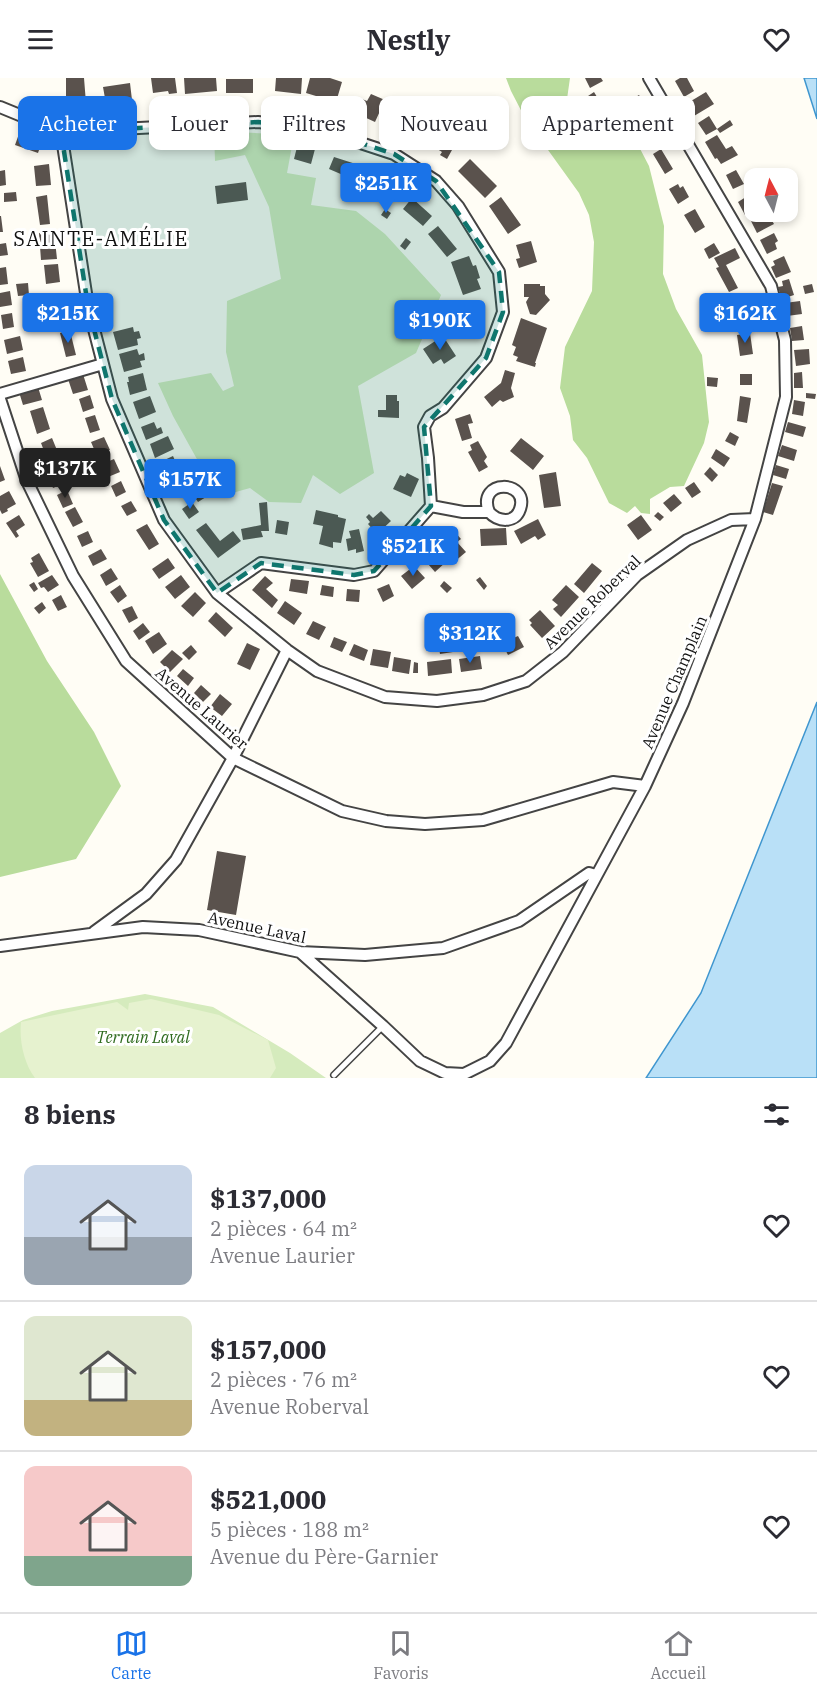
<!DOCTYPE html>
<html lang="fr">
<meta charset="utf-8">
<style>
body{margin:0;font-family:"IBM Plex Serif",serif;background:#f2f2f3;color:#2b2b33;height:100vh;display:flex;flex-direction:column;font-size:22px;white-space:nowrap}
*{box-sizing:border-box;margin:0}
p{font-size:20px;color:#7c7c81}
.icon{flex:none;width:33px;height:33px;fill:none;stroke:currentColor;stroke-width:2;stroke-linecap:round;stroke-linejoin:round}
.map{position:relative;height:1000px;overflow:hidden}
.sheet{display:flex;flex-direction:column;background:#fff;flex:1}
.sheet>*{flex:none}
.guide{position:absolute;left:18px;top:18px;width:782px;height:54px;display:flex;gap:12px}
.needle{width:39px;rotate:353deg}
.tools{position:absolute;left:744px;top:90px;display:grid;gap:12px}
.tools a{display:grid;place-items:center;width:54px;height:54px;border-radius:12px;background:#fff;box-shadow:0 3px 9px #0003;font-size:30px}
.price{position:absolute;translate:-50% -51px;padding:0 14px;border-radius:6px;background:#1a73e8;color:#fff;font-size:20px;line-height:39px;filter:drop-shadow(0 2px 3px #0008)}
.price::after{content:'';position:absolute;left:50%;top:36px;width:18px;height:14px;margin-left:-9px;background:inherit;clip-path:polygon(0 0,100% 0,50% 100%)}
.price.active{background:#222;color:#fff}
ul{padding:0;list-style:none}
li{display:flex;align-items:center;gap:18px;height:150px;padding:0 24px}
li+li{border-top:2px solid #e1e1e2}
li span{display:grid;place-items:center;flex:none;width:168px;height:120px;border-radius:12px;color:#555}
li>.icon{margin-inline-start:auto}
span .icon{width:72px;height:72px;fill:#fffc;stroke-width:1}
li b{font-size:26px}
h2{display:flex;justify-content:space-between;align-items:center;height:72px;padding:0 24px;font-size:26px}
.tag{padding:0 21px;border-radius:12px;background:#fff;box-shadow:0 3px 9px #0003;font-size:21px;line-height:54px}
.tag.active{background:#1a73e8;color:#fff}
header{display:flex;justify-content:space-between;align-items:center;height:78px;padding:0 24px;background:#fff;font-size:27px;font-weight:700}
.tab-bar{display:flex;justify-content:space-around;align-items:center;height:84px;border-top:2px solid #e1e1e2;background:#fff;font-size:16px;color:#7c7c81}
.tab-bar a{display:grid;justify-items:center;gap:3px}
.tab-bar .active{color:#1a73e8}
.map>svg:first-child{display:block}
.green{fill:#d5ebbd}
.forest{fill:#b9dc9c}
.pitch{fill:#e6f2cf}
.water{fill:#b9e0f7;stroke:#3f96cf;stroke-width:1.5}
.building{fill:#5a524d}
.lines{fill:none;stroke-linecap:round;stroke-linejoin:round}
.service-casing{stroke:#444;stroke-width:8}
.minor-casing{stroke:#444;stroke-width:14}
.service{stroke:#fff;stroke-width:5}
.minor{stroke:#fff;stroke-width:10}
.marked{fill:#0f766e;fill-opacity:0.2;stroke:#0f766e;stroke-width:4.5;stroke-dasharray:12 8;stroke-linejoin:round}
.labels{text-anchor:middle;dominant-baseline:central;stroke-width:6;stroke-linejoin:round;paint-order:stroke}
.street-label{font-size:16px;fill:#111;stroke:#fff}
.park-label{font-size:16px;font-style:italic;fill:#2f6b1f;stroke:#fff}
.quarter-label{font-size:20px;letter-spacing:1.5px;fill:#111;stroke:#fff}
</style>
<header><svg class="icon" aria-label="menu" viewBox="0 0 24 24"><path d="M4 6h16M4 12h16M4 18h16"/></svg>Nestly<svg class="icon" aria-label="heart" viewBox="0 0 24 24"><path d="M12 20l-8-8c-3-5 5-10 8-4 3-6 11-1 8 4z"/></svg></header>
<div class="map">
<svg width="817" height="1000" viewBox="0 0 817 1000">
<rect width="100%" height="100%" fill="#fffdf5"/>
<path class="green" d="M214 53 294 57 287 95 316 100 311 127 356 133 385 156 441 217 416 275 358 308 374 395 340 416 313 397 301 425 269 424 250 410 218 419 173 338 158 305 211 295 223 313 234 308 226 274 227 223 281 201 269 129 245 77 215 83Z
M145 916 213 929 290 975 326 1000H0V955L23 942 52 933Z"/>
<path class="forest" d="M506 0H570L566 28 586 32 614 64 619 57 613 43 622 36 649 88 664 148 663 196 676 231 702 277 709 344 704 365 684 408 670 409 650 421V436L641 435 635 428 627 435 609 425 587 380 573 362 570 338 560 310 565 269 592 213 594 164 589 137 579 115 525 40 511 13Z
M0 496 47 583 94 654 121 708 76 781 0 799Z"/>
<path class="pitch" d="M151 921 219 937 268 962 276 990 270 1000H35C24 985 19 963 21 944L117 924 128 932 129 925Z"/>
<path class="water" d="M804 0H817V41Z
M817 624V1000H646L701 915Z"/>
<path class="building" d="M66 0H84L86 25H66Z
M151 0H175L177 15 169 16 168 13 153 15Z
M184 0H216L217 13 185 16Z
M276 0H302L301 16 275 13Z
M310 0H330L342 4 336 24 306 15Z
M585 0H601L603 3 590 10Z
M680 0H687L694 13 684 19 675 3Z
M226 1H253V15H226Z
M130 5 132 22 106 26 103 9Z
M594 14 602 27 592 32 585 20Z
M706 14 714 26 694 38 686 26Z
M371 16 385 22 375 44 351 33 357 19 367 23Z
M639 17 645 27 629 36 624 26Z
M709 38 717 51 706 57 698 45Z
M649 42 654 49 651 51 655 57 646 63 638 49Z
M730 42 733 47 720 55 717 51Z
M434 44 447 52 448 50 457 55 455 59 459 61 457 64 459 67 456 72H452L447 81 440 77 442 74 423 62Z
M20 53 43 60 38 75 15 67Z
M717 57 726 71 732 68 738 77 721 86 717 80 715 81 705 64Z
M297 69 306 71 308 69 315 71 311 86 294 81Z
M661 71 673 91 665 96 653 76Z
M334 79 362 88 355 105 342 100 343 97 329 91Z
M470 81 497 108 485 120 458 93Z
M49 86 51 107 36 108 34 88Z
M5 92 6 107 0 108V93Z
M736 92 744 106 733 111 726 97Z
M373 98 394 109 386 122 365 110Z
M246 104 248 122 217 126 215 108Z
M678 106 680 110 683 108 689 119 678 126 669 111Z
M16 114 17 123 4 124V115Z
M47 117 50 146 40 147 36 119Z
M749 117 754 127V131L745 137 738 124Z
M501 119 521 147 508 156 489 128Z
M412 120 432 138 423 148 403 131Z
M385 131 391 135 387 141 381 137Z
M695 131 705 149 695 155 684 137Z
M764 134H767L774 146 757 155 750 141Z
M0 138H1L3 154H0Z
M438 148 457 171 447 179 428 156Z
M54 153 57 181 41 182 39 155Z
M774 155 778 163 775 165 777 171 767 176 760 162Z
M406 160 411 164 405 172 400 168Z
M531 163 537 184 519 190 516 181 520 180 516 167Z
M6 165 8 177 0 178V166Z
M714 165 720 175 709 181 704 171Z
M735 170 740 180 726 187 738 210 729 214 716 190 719 189 714 180Z
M469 178 473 188 476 187 480 200 477 201 481 211 463 217 451 184Z
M784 178 791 194 776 200 771 189 775 187 773 183Z
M58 186 60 204 46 206 44 187Z
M6 189 8 206 0 207V190Z
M789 201 794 217 782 221 778 209 783 208 782 203Z
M28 205 29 217 18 218 16 206Z
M524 206H540V208H545V216L550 222 536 237 530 236 526 224 529 219H524Z
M812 206 814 214 805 216 803 208Z
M10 213 12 227 0 229V215Z
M65 221 70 243 55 247 50 225Z
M800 223 802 236 787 238 785 225Z
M480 224 481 237 474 238 476 253 461 255 460 246H458L455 227Z
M743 224 746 235 734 238 731 227Z
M12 235 14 249 3 251 1 237Z
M521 240 547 250 535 285H536L535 289 516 283 518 279 513 277 516 269 512 267Z
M802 248 804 262 792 263 790 250Z
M133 249 134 254 139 253 141 260 137 261 138 267 118 272 113 254Z
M70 253 76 277 66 279 60 255Z
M750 255 753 276 740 278 737 257Z
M20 258 23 272 7 276 4 262Z
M443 258 456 278 444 286 441 281 433 286 423 271Z
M137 271 139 277 144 275 145 282 140 283 142 289 124 294 119 276Z
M809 271 810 286 796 288 794 272Z
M23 279 26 293 11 296 8 283Z
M505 292 515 295 511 310 514 319 503 324 500 322 492 329 484 319 501 305Z
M82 293 88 312 73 316 67 298Z
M802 294 803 310H794V295Z
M143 295 147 312 130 317 127 304H129L128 299Z
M740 296H752V307H740Z
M707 299 718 300 717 309 707 308Z
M38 309 42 322 23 327 19 314Z
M806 315 816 316 815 321 806 320Z
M90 317 94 330 83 334 79 321Z
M386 317H397V323H399V340L378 339V332H386Z
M150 318 156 334 139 341 133 324Z
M740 318 751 320 747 345 737 343Z
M794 322 805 324 803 338 792 336Z
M43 329 50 351 37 356 30 333Z
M470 336 473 345 468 346 472 360 462 363 455 341Z
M95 337 100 352 90 355 85 340Z
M154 344 157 351 161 349 163 355 146 362 141 349Z
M788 344 806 349 803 359 785 354Z
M730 354 739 359 735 368 725 363Z
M168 358 174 371 155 380 150 366Z
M104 359 110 372 97 378 91 364Z
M52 360 61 382 49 386 41 365Z
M521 360 544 378 533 392 510 373Z
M478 363 487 379 484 383 488 389 479 394 468 374 472 372 470 367Z
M782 367 797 372 794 383 778 378Z
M716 371 730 380 724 389 711 380Z
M173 378 181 396 166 402 158 385Z
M114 381 120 394 108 399 102 386Z
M776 387 789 391 786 401 773 397Z
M0 388 5 402 0 404Z
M710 389 718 397 712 404 704 396Z
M58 393 63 406 53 410 48 397Z
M556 394 561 428 544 430 539 397Z
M407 395 419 401 411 419 393 411 400 397 405 399Z
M121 403 126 414 116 419 111 408Z
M180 403 186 414 176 419 170 408Z
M694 404 701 414 692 420 685 410Z
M772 405 783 408 773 437 763 434Z
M67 412 73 426 63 430 57 417Z
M9 413 16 426 7 431 8 433 2 436 0 432V418Z
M202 413 206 419 198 424 194 418Z
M674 416 682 425 671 434 663 425Z
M131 423 137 433 127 438 121 428Z
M192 424 199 434 189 441 182 431Z
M267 424 269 453H261L263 459 243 462 241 451 261 447 259 425Z
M75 429 83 444 73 449 65 434Z
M316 432 338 437V439L346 441 341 465 333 464V470L319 466 323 448 313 446Z
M381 433 391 443 377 456 368 446 370 444 366 439 369 436 373 440Z
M658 434 664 439 660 443 654 438Z
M19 437 25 447 16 453 19 458 16 460 6 445Z
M641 437 652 452 638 462 627 447Z
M538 441 546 457 538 462 535 458 521 466 514 453Z
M277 442 289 444 287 457 275 455Z
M206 445 220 463 233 453 241 463 218 480 196 452Z
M147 446 159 466 149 472 136 452Z
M506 450 507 467 481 468 480 451Z
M359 451 364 473 356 475V471L348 473 346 461 351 460 349 453Z
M88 453 93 464 82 469 77 458Z
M454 453 461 461 457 464 466 474 454 484 439 466Z
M432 466 447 483 435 494 422 479 427 475 425 472Z
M101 471 107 481 93 488 88 478Z
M39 475 49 493 38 499 30 485 33 484 31 480Z
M168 480 175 490 159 501 152 491Z
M592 485 602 493 584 515 574 506Z
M414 488 425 500 412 511 401 498Z
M111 490 118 501 106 508 100 497Z
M52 497 59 507 48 514 44 509 41 510 38 505Z
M181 497 190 509 175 521 165 509Z
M265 498 273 505 266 511 278 522 272 530 252 512Z
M480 499 487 508 484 512 476 502Z
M291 501 309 503 307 516 289 513Z
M444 503 452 510 447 515 440 508Z
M34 504 38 511 34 514 29 507Z
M389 506 394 518 383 524 377 511Z
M120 507 127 518 118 525 110 514Z
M322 507 334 509 333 519 320 517Z
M566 507 579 519 561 539 553 531 558 527 552 522Z
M347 511 360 512 359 524 346 523Z
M195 514 206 525 193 539 181 528Z
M61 517 67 529 58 533 52 522Z
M285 523 302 535 294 547 277 535Z
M42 524 46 530 39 536 34 530Z
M132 528 138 540 129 545 122 532Z
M540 532 555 548 542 560 530 547 532 545 529 542Z
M216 534 233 550 225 559 208 543Z
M510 538 514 546 508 549 504 541Z
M313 543 326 549 319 562 306 556Z
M143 545 150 554 139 562 133 553Z
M159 554 167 566 153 576 145 563Z
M461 558 462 563 466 562 468 569 458 572 454 560Z
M518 558 524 569 508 577 502 565Z
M334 559 347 564 342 574 330 569Z
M451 562 453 574 440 576 438 564Z
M247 565 260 571 250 592 237 586Z
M354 566 368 572 364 583 349 577Z
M191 567 197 574 189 582 182 575Z
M373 571 391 574 388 590 370 587Z
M172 572 183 581 170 594 160 584Z
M480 578 482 591 461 594 459 581Z
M394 579 411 582 409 596 392 593Z
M451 581 452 595 428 598 427 584Z
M414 584 418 585V595H413Z
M183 591 194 600 188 608 177 598Z
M201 607 211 616 203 624 194 615Z
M220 616 232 626 222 638 210 629Z
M217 773 246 778 236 837 207 832Z"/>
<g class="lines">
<defs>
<path id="service" d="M334 997 383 948"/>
<path id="minor" d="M0 29 61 54 258 44 318 51 394 76 436 103 458 128 499 194 503 234 486 280 443 330 430 338 424 349 428 380 431 428
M61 54 88 228 112 321 164 442 217 515 287 572 317 593 385 619 437 623 483 617 526 603 563 574 637 497 687 462 731 442 755 441
M0 316 103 286
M0 321 27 403 73 498 126 583 233 680 342 733 386 743 425 746 483 742 613 704 645 708
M217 515 261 485 354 497 374 493 431 428 463 434H489C498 444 515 446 520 431 530 402 476 400 489 434
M94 854 146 816 176 782 233 680 287 572
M0 868 143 849 199 852 300 874 365 877 443 870 519 843 589 795 596 797
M300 874 383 948 420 983 445 995 464 996 490 983 506 965 645 708 683 625 755 441 786 319 785 262 771 208 649 0"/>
</defs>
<use href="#service" class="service-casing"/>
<use href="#minor" class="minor-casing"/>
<use href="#service" class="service"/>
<use href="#minor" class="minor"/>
</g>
<path class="marked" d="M258 44 318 51 394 76 436 103 499 194 503 234 486 280 424 349 431 428 374 493 354 497 261 485 217 515 164 442 112 321 88 228 61 54Z"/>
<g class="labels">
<g class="street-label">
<text transform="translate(592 524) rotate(-44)">Avenue Roberval</text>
<text transform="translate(674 604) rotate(-67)">Avenue Champlain</text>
<text transform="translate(202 630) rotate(41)">Avenue Laurier</text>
<text transform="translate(257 849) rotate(12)">Avenue Laval</text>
</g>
<g class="park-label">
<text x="143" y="959">Terrain Laval</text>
</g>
<g class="quarter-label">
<text x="101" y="160">SAINTE-AMÉLIE</text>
</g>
</g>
</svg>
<div class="tools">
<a><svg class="needle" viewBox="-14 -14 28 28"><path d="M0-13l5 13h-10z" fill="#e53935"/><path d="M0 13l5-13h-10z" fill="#7c7c81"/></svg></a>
</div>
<b class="price" style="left:386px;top:136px">$251K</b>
<b class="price" style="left:68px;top:266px">$215K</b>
<b class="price" style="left:745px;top:266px">$162K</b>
<b class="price" style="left:440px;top:273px">$190K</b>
<b class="price active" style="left:65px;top:421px">$137K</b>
<b class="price" style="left:190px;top:432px">$157K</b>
<b class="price" style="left:413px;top:499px">$521K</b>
<b class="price" style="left:470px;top:586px">$312K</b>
<div class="guide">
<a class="tag active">Acheter</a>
<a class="tag">Louer</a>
<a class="tag">Filtres</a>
<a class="tag">Nouveau</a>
<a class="tag">Appartement</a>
</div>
</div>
<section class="sheet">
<h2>8 biens<svg class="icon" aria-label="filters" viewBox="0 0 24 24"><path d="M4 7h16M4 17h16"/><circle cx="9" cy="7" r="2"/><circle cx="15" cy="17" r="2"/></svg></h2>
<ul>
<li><span style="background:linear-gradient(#c9d6e8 60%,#9aa5b1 0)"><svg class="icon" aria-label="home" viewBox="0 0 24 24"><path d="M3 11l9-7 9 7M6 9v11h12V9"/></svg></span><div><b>$137,000</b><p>2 pièces · 64 m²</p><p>Avenue Laurier</p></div><svg class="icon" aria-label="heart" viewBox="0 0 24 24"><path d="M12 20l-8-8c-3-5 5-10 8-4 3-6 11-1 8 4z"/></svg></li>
<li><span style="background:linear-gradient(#dfe7d0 70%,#c2b280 0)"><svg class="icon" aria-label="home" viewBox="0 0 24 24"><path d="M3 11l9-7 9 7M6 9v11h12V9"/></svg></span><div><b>$157,000</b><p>2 pièces · 76 m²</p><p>Avenue Roberval</p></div><svg class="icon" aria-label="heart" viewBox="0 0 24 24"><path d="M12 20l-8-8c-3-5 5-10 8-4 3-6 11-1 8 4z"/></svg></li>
<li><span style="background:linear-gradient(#f6c9c9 75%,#7fa58c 0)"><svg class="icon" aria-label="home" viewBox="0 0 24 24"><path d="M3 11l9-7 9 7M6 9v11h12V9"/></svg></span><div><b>$521,000</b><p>5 pièces · 188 m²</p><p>Avenue du Père-Garnier</p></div><svg class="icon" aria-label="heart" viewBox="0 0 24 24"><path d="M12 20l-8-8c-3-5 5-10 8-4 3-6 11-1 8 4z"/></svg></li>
</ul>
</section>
<nav class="tab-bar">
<a class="active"><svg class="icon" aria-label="map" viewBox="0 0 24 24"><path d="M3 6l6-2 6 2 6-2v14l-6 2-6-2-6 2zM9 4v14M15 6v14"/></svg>Carte</a>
<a><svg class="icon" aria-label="saved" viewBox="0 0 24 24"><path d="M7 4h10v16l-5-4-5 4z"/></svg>Favoris</a>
<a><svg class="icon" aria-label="home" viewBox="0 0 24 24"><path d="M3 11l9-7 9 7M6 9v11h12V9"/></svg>Accueil</a>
</nav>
